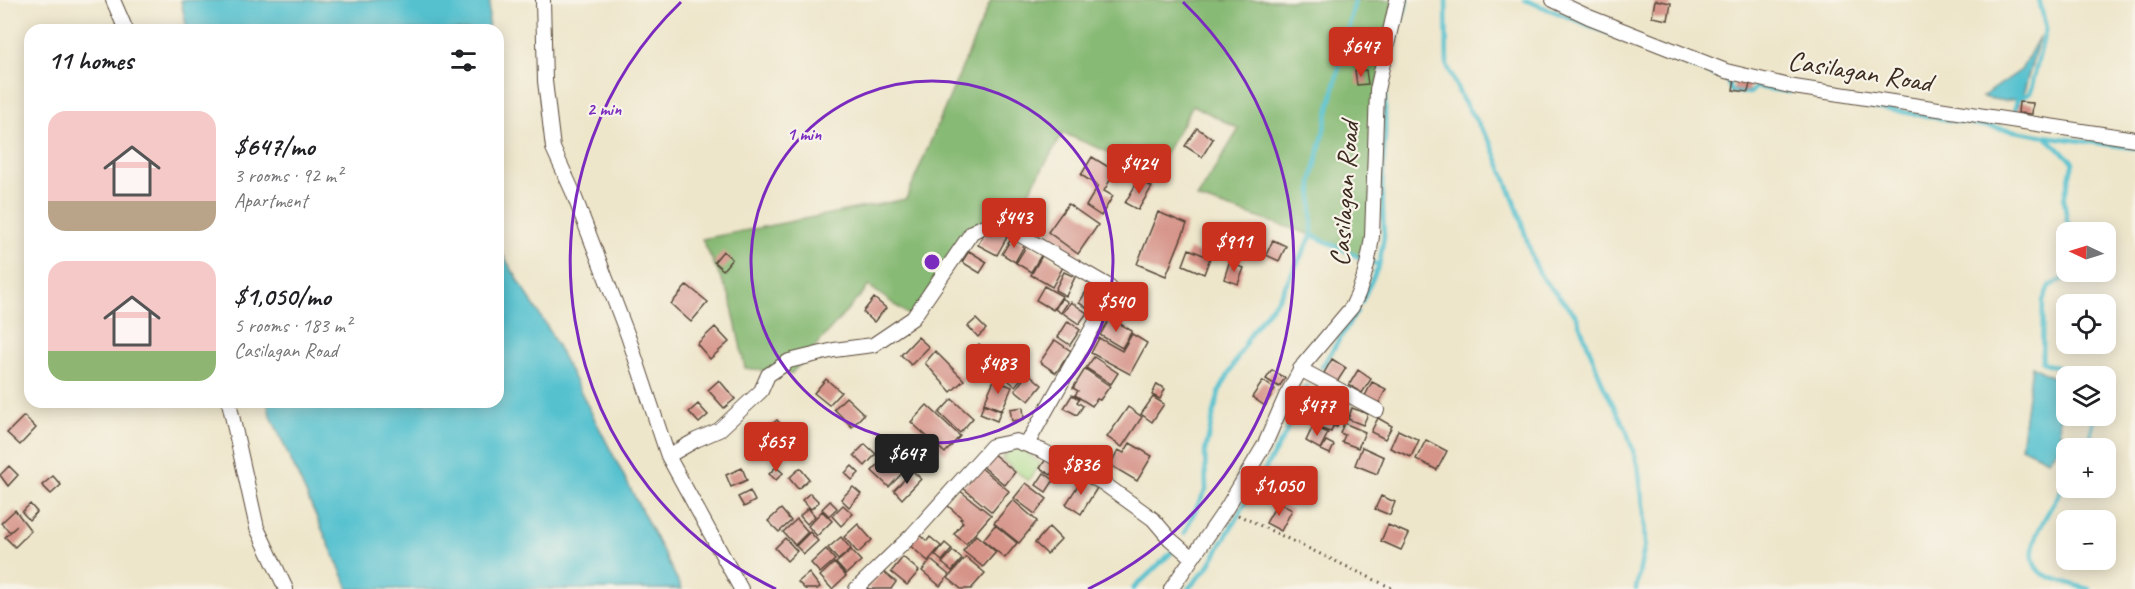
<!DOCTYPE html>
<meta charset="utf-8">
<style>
body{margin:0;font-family:Caveat,sans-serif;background:#f2f2f2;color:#202124;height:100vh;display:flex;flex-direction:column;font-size:22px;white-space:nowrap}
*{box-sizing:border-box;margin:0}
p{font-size:20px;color:#757577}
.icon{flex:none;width:33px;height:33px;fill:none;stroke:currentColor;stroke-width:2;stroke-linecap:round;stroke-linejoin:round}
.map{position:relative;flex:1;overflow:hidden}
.drawer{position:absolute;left:24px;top:24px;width:480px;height:384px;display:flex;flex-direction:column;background:#fff;border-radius:18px;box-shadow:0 3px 15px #0003}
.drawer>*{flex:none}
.needle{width:39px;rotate:274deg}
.buttons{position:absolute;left:2056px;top:222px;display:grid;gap:12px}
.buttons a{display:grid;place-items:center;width:60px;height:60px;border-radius:12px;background:#fff;box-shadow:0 3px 15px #0003;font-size:30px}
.price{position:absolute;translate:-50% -51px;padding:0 14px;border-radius:6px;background:#c8321e;color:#fff;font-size:20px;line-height:39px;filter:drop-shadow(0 2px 3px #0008)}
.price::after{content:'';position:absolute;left:50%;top:36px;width:18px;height:14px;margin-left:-9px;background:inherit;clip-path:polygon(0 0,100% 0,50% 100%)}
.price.current{background:#222;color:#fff}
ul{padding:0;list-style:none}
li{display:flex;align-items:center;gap:18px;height:150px;padding:0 24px}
li span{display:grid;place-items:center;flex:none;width:168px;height:120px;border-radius:18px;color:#555}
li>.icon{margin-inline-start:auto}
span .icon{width:72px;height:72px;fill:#fffc;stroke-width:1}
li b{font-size:26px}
h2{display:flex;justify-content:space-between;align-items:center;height:72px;padding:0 24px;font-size:26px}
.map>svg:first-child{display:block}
.green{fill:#aada88;stroke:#728253;stroke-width:1.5}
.forest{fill:#87ba74;stroke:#617249;stroke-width:1.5}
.water{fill:#55c1cf;stroke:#487676;stroke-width:1.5}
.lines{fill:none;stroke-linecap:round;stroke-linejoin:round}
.stream{stroke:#55c1cf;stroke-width:4.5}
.building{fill:#d69388}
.minor-casing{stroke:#564638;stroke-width:16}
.path{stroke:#564638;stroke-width:3;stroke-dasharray:1.5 4.5;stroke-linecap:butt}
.minor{stroke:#fff;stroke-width:14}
.ring{fill:none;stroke:#7b2cbf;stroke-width:3}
.labels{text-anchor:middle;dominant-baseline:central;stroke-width:4.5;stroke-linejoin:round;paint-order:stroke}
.street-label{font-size:28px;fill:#3b2a1e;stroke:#f7f3e8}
.centre{fill:#7b2cbf;stroke:#f7f3e8;stroke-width:3}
.ring-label{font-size:18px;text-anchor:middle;font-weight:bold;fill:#7b2cbf;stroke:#f7f3e8;stroke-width:4.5;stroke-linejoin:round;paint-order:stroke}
</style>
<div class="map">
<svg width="2135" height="589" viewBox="0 0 2135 589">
<rect width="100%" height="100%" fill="#f7f3e8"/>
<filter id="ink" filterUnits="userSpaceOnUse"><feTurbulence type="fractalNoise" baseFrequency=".0167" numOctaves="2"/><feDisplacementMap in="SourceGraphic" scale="12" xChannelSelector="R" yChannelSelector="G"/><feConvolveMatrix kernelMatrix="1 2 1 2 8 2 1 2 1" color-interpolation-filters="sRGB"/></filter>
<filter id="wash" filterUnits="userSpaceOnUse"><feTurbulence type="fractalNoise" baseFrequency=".008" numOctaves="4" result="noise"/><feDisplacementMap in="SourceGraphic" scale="24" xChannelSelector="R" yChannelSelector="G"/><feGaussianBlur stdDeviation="1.35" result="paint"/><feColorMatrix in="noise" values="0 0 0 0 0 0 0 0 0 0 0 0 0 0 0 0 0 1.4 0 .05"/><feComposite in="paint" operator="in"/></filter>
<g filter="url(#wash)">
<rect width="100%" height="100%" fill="#eee6cb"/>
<path class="green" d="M1015 443 1041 464 1028 481 1002 459Z"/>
<path class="forest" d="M991 0H1393L1377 90 1368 261 1312 235 1197 198 1239 129 1193 105 1155 172 1063 133 1008 228 984 226 913 318 869 286 791 374 745 368 730 297 702 239 906 199Z"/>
<path class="water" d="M181 0H490L488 30H187Z
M2040 35 2022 98 2004 101 1982 97 2021 70Z
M498 247 548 328 682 589H349L270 414 267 402H498Z
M2032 366 2058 380 2064 392C2060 411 2057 425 2062 444L2048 460 2021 447Z"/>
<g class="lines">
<path class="stream" d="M1355 0 1312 180V235L1365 260
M1446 0 1447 65 1462 99 1492 145 1518 211 1533 260 1542 278 1576 315 1604 387 1626 429 1638 466 1644 511 1645 544 1636 589
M1525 0 1727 80 1731 91 1750 93 1756 87 1789 92
M1395 39 1408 0
M1821 98 2044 136 2135 148
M2015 109 2017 100 2030 93 2046 28 2039 0
M2046 137 2073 162 2064 199 2067 222 2079 232
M1379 265 1384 237 1382 187 1385 135V91L1393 50
M1361 303 1379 265 1371 262
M1322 367 1357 311
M2081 376 2042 362 2043 301 2049 286 2066 278 2096 280 2100 272
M2087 448 2093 424 2091 416
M2067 479C2057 503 2016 549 2040 572 2047 578 2079 586 2089 589
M1184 533 1206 489 1205 451 1219 392 1252 331 1280 296 1312 235
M1133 589 1171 553
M1188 589 1208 567 1286 433 1300 396 1307 386"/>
</g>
<g id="blocks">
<path class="building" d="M1655 0 1671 3 1668 20 1652 17Z
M1366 70 1368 84 1357 85 1355 71Z
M1735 78 1751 80 1748 92 1733 90Z
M2019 102 2033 103 2032 114 2018 113Z
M1197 128 1213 139 1202 157 1185 146Z
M1092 157 1115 171 1104 191 1113 196 1101 216 1086 206 1098 186 1081 175Z
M1139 179 1152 187 1138 210 1125 203Z
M1068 204 1098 225 1078 254 1048 232Z
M1158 212 1187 224 1166 276 1137 264Z
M988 226 1007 237 997 255 978 245Z
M1012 237 1025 244 1015 262 1002 254Z
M1273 240 1286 246 1279 261 1266 255Z
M1027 245 1042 254 1031 272 1016 263Z
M1189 249 1210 258 1204 274 1183 265Z
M723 251 732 259 723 270 714 262Z
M969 251 987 262 980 273 962 262Z
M1043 254 1063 267 1052 287 1031 275Z
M1229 263 1244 268 1238 284 1224 279Z
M1064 272 1075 277 1066 296 1055 290Z
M687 285 708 302 691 322 671 304Z
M1090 285 1103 294 1092 311 1079 303Z
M1044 286 1062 296 1053 310 1036 300Z
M874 298 886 308 874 322 863 312Z
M1062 298 1068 302 1061 313 1055 309Z
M1071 302 1087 313 1079 324 1063 313Z
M1110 318 1132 331 1122 348 1100 335Z
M976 319 986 329 978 337 968 326Z
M1068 321 1080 330 1070 345 1058 337Z
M715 327 729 342 710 359 697 344Z
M1132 334 1147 343 1130 374 1091 353 1099 338 1122 351Z
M918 337 929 347 911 365 901 355Z
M1055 340 1071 351 1056 373 1040 362Z
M979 344 990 355 980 365 969 354Z
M935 351 964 380 951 392 925 363Z
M1019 351 1027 357 1020 365 1012 359Z
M1094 357 1118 373 1111 384 1086 368Z
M1332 359 1346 368 1337 382 1324 373Z
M1013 364 1025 374 1015 386 1003 376Z
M1085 369 1110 386 1100 400 1097 399 1092 406 1075 395 1078 391 1073 388Z
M1272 370 1285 378 1279 387 1266 379Z
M1358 370 1371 379 1362 393 1349 385Z
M1028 373 1042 385 1029 401 1015 390Z
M826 379 841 392 829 405 814 393Z
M719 380 735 399 724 408 708 390Z
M994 380 1012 387 1002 410 984 403Z
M1263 381 1275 389 1265 406 1252 397Z
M1372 382 1386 389 1379 403 1365 396Z
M1157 384 1165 389 1160 399 1152 395Z
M1072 395 1079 399 1077 402 1083 406 1077 415 1064 408Z
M1327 395 1344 402 1341 410 1323 403Z
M846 397 864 414 852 427 834 409Z
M1153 397 1164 404 1152 422 1141 414Z
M952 399 973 418 960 433 939 413Z
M698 404 708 415 699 423 689 412Z
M984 404 1001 411 997 421 980 414Z
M927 405 960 436 945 453 911 422Z
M1322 406 1339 411 1337 417 1321 412Z
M1023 407 1024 419 1012 421 1010 409Z
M1128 407 1142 417 1122 447 1107 437Z
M1352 408 1368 414 1363 425 1348 419Z
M1323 415 1339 420 1337 427 1333 426 1331 432 1318 428Z
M24 416 36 428 20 445 7 433Z
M1378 418 1392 426 1385 439 1371 432Z
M777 420 789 434 773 447 761 433Z
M1344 423 1365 432 1358 448 1342 442 1345 435 1340 433Z
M1313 426 1328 433 1320 449 1306 441Z
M1398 430 1419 440 1411 457 1390 448Z
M1426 440 1447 451 1437 470 1416 459Z
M1326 441 1334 445 1330 454 1321 450Z
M903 443 908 447 900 456 910 465 889 487 872 471 893 449 895 451Z
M1130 443 1152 456 1137 481 1110 465 1118 450 1124 453Z
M865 444 876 454 865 466 854 455Z
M1362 447 1384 457 1377 474 1355 465Z
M992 453 1015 472 1005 485 981 465Z
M1048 456 1059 464 1051 475 1040 468Z
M9 466 18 475 8 486 0 475Z
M852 466 859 473 852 480 845 473Z
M776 467 783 473 776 480 769 474Z
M980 467 1009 491 992 512 963 488Z
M742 468 747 480 731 487 726 475Z
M800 468 809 479 798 489 789 478Z
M913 471 921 479 902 499 894 490Z
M1044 473 1054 480 1046 492 1036 485Z
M53 476 61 485 51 494 42 485Z
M1082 479 1097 488 1081 514 1066 504Z
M1026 483 1047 499 1035 514 1014 498Z
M853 487 861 494 849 507 841 499Z
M959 490 991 515 966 544 954 534 963 522 960 519 962 518 947 505Z
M750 491 755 501 744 507 738 497Z
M810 493 819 502 811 509 802 500Z
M1381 496 1395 502 1390 515 1375 509Z
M1013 500 1037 521 1019 543 994 523Z
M830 501 837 508 829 516 822 509Z
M1278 502 1292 510 1281 531 1266 523Z
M30 504 37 512 29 520 22 512Z
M843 505 853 514 841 526 832 516Z
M808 508 815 516 807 524 800 516Z
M781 509 791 521 779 532 768 521Z
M15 510 31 531 15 547 5 537 17 526 10 532 1 523Z
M822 511 832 521 817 536 808 526Z
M797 519 808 532 795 545 783 532Z
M858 524 872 540 858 553 844 537Z
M995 525 1017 543 1005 558 983 540Z
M1388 525 1409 534 1401 550 1381 541Z
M1049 527 1061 539 1047 554 1035 543Z
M810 532 818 541 804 554 796 546Z
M918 533 927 541 930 537 941 546 928 561 908 544Z
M976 535 996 552 983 567 963 551Z
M841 537 851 549 838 560 828 548Z
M785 538 797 551 787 561 775 548Z
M945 543 952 549 942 561 935 555Z
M826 549 835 560 820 573 811 563Z
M851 550 861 561 846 574 836 563Z
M953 551 962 559 952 571 942 563Z
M903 557 919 571 907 585 891 572Z
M966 557 985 573 971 589H961L948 578Z
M931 560 949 575 940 586 922 571Z
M834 563 846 576 832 589 820 576Z
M883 571 896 582 891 589H867Z
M809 573 820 587 817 589H805L798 582Z"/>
</g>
</g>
<g filter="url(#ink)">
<use href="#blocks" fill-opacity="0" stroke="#564638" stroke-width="1.5"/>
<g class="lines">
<defs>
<path id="minor" d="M113 0 126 30
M543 0 545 81 553 148 572 190 628 336 668 456
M1553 0 1589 17 1726 71 1794 87 2135 139
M1300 369 1377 410
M229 402 257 528 286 589
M741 589 668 456 696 440 719 430 761 391 768 375 789 361 834 350 873 345 913 318 972 232 984 226 1008 228 1105 284 1110 288 1112 293 1027 444
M856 589 912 535 992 446 1016 441 1043 451 1103 483 1153 519 1170 539 1192 558
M1171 589 1226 509 1265 444 1286 396 1303 365 1352 307C1364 284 1369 261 1372 236L1377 90 1397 0"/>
</defs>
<use href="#minor" class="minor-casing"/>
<path class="path" d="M1238 515 1394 589"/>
<use href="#minor" class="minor"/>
</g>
</g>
<g class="ring">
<circle cx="932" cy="262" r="181"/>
<path d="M776 589A362 362 0 0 1 681 2M1183 2A362 362 0 0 1 1088 589"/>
</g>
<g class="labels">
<g class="street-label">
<text transform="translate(1860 71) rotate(9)">Casilagan Road</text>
<text transform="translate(1344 194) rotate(-86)">Casilagan Road</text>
</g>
</g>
<circle cx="932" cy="262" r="9" class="centre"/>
<g class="ring-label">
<text x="604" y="115">2 min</text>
<text x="804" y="140">1 min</text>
</g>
</svg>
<div class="buttons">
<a><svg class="needle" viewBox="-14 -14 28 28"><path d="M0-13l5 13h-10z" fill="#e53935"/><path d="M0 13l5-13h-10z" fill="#757577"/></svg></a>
<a><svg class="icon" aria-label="locate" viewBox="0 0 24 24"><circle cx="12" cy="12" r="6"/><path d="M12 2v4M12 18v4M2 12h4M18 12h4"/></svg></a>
<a><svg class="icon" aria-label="layers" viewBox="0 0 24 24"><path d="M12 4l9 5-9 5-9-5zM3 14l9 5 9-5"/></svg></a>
<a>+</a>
<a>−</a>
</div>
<b class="price" style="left:1361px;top:78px">$647</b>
<b class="price" style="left:1139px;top:195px">$424</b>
<b class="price" style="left:1014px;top:249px">$443</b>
<b class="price" style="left:1234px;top:273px">$911</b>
<b class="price" style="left:1116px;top:333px">$540</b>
<b class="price" style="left:998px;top:395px">$483</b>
<b class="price" style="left:1317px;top:437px">$477</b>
<b class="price" style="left:776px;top:473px">$657</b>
<b class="price current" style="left:907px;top:485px">$647</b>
<b class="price" style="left:1081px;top:496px">$836</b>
<b class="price" style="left:1279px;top:517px">$1,050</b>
<section class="drawer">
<h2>11 homes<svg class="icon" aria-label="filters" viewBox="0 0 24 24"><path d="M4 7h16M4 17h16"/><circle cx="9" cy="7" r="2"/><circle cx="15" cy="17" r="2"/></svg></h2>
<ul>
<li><span style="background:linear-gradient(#f6c9c9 75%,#b9a48a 0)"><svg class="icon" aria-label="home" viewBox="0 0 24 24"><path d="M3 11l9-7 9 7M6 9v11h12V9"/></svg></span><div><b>$647/mo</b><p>3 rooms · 92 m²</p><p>Apartment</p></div></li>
<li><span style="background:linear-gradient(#f6c9c9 75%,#8fb573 0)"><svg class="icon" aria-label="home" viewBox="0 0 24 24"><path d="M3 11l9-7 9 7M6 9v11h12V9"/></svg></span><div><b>$1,050/mo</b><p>5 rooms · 183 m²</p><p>Casilagan Road</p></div></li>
</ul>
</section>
</div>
